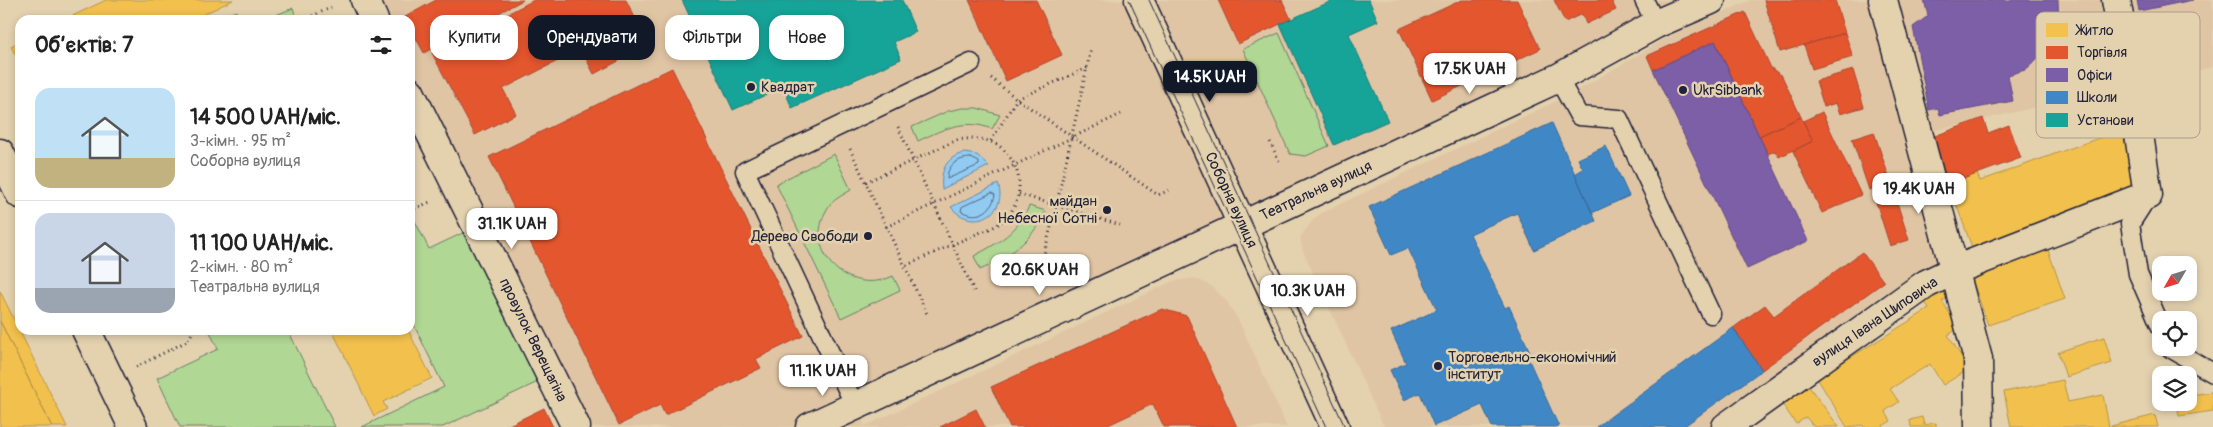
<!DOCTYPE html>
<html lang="uk">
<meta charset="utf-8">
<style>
body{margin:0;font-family:Pangolin,sans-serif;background:#f6f6f6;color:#222;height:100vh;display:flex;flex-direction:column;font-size:19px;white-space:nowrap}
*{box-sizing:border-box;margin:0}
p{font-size:16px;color:#767676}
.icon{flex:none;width:28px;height:28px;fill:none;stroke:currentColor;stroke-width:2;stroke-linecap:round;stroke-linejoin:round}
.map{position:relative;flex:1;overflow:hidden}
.details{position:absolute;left:15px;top:15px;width:400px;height:320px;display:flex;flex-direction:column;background:#fff;border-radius:15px;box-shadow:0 2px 8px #0003}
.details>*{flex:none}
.banner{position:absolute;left:430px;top:15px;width:475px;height:45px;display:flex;gap:10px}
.needle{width:32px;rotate:231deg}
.tools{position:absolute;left:2152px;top:256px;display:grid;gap:10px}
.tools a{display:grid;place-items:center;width:45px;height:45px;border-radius:10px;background:#fff;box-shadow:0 2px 8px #0003;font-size:25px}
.price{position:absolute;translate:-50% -42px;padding:0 11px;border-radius:10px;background:#fff;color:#222;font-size:16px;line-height:32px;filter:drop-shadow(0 1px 2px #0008)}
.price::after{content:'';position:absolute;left:50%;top:30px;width:15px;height:11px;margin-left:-8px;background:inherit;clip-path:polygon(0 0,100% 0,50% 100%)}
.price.selected{background:#111827;color:#fff}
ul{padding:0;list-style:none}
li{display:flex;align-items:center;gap:15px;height:125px;padding:0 20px}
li+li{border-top:1px solid #e0e0e0}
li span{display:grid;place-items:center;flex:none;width:140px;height:100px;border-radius:15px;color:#555}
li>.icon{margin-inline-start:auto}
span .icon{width:60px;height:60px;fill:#fffc;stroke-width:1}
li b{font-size:21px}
h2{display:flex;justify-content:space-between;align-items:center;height:60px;padding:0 20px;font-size:21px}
.tag{padding:0 18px;border-radius:15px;background:#fff;box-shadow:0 2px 8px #0003;font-size:18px;line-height:45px}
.tag.selected{background:#111827;color:#fff}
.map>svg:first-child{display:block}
.built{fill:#e0c5a4}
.green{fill:#b0d793;stroke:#697c67}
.water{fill:#92cbf2;stroke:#6587a9}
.homes{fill:#f2c14e;stroke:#b49148}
.shops{fill:#e4572e;stroke:#aa4732}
.offices{fill:#7b5ea7;stroke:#604c87}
.schools{fill:#3f88c5;stroke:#36699c}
.public{fill:#17a398;stroke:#1a7c7c}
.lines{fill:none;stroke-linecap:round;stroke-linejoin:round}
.shore{stroke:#4f6684;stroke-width:1}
.service-casing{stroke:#22223b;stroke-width:21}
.minor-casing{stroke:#22223b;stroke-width:31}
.tertiary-casing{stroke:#22223b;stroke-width:31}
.secondary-casing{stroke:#22223b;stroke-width:31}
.path{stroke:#22223b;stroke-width:3;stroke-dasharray:1 4;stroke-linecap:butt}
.service{stroke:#e4d2af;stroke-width:18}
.minor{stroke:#e4d2af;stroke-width:28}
.tertiary{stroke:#e4d2af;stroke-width:28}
.secondary{stroke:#e4d2af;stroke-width:28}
.tram{stroke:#22223b;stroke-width:1}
.poi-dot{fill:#22223b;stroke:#e4d2af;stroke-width:2}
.labels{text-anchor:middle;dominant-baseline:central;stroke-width:5;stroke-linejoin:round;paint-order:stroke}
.poi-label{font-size:15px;fill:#22223b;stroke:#e4d2af;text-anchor:start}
.street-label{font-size:15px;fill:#22223b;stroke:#e4d2af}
.key{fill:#e4d2af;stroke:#aa9d8c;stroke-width:1}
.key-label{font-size:14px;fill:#22223b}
</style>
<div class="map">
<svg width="2213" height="427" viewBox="0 0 2213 427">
<rect width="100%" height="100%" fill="#e4d2af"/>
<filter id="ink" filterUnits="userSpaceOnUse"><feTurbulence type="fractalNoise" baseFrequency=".02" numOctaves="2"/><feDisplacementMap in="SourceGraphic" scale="10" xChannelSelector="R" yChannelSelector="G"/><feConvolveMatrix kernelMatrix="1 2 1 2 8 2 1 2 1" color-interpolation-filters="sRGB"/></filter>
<g filter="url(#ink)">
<path class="built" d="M365 0H1711L855 406 865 426 1173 281 1195 278 1213 287 1228 303 1241 325 1287 427H576L410 92V20H374Z
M1751 0H1877L1948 265 1709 427H1384L1302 249 1300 237 1312 221 1321 213 1573 93 1666 38Z
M1883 0H2213V67L1919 134Z"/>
<path class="green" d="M293 8 297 20H264Z
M236 11 240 20H214Z
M1279 33 1329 146 1306 156 1290 154 1243 49Z
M963 108H977L1000 115 992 129C964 118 944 129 918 141L912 127 948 111Z
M834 154 851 190C843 195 832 200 827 209 802 253 849 297 893 276L900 290 841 318 776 184Z
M1029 206 1046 211C1032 241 1009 257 980 270L974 256C998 243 1018 232 1029 206Z
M413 217 429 249 469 230 542 380 443 427H362L444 387 410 317V219Z
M209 330H288L335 427H180L157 378 218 349Z"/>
<path class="water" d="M964 153 977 155 989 166 942 189C940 171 946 157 964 153Z
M998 184C1009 215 971 232 951 207Z"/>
<path class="homes" d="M106 0H233L192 20H64Z
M20 41V65L11 46Z
M2121 130 2143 191 1974 253 1949 184 1977 174 1980 181Z
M2048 250 2065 299 1988 325 1971 276Z
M1945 287 1950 297 1942 301 1959 328 1948 335 1969 369 1943 385 1930 364 1890 389 1899 402 1885 411 1891 421 1881 427H1864L1862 425 1847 427 1817 378 1929 309 1924 300Z
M0 291 67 427H52L0 321Z
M0 321 52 427H0Z
M332 330H408L432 378 383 402 387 409 374 416Z
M2104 337 2112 363 2066 377 2058 352Z
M2063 380 2068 402 2103 395 2109 427H2011L2004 392Z
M1807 384 1839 427H1814L1806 417 1796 424 1782 404Z
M2213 392V411L2179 416 2177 402H2189V395Z
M2155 415 2158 427H2111V426Z
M1922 417 1924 425 1936 423V427H1911L1910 420Z"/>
<path class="shops" d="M436 0H523L424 53 410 27V20L405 17Z
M534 0H626L649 45 594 74 581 49 503 89 516 114 475 135 432 53Z
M969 0H1036L1062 55 1006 81Z
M1218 0H1282L1291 19 1238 44Z
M1462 0H1517L1540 49 1432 100 1399 29Z
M1554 0H1611L1616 10 1586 24 1582 14 1565 22Z
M1764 0H1835L1845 33 1780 52Z
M1745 12 1771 68 1782 76 1801 117 1759 136 1715 41 1653 70 1647 56Z
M1845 33 1853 57 1812 69 1804 45Z
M672 68 803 336 756 359 761 368 665 415 660 405 619 425 489 157Z
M1853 70 1864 107 1840 114 1836 103 1824 107 1816 81Z
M1822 112 1861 195 1822 213 1793 151 1813 141 1803 121Z
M1801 117 1813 141 1779 157 1775 151 1768 154 1759 136Z
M1983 118 1988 133 2009 125 2021 158 1949 184 1932 137Z
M1874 132 1891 183 1869 190 1852 139Z
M1895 196 1909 240 1890 246 1876 202Z
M1862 252 1884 282 1762 370 1733 328 1765 305 1774 316Z
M1162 309 1187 316 1237 427H1164L1153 404 1104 427H1010L991 387Z
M544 408 553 427H505Z
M976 409 985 427H940Z"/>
<path class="offices" d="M1924 0H2058L2059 25 2052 44 2037 60 2025 70 2008 75 2013 101 1940 115 1938 108 1929 110 1913 27 1928 16Z
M2137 0H2193L2139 11Z
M1715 41 1808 241 1747 269 1653 70Z"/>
<path class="schools" d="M1552 123 1596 221 1534 250 1517 213 1470 234 1505 308 1509 306 1531 354 1527 356 1559 427H1492L1482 405 1434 426 1420 393 1404 400 1390 370 1406 363 1391 331 1437 310 1408 248 1391 255 1369 207Z
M1606 146 1629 196 1592 213 1575 174 1583 169 1578 159Z
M1733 328 1762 370 1683 427H1596Z"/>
<path class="public" d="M682 0H902L916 32 894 42 901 59 792 108 783 87 733 110Z
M1334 0H1369L1378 21 1349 34 1388 121 1334 145 1280 24Z"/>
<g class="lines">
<path class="shore" d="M971 158 979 162V165L947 179C947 165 958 158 971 158Z
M992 193 995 195C992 212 977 220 961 211L962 207Z"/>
<defs>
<path id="service" d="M1644 0 1656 24
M1558 78 1579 116 1619 119 1711 314
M2148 196 2130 224 2138 274 2161 327
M2170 348 2213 373
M855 406 745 171 971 63"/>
<path id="minor" d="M365 0 374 20
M1883 0 1978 359 1979 427
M410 92 576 427
M0 153 20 194
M86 330 133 427
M1726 427 1926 284 1955 270 2148 195 2131 81 2116 0"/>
<path id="tertiary" d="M810 427 1558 78 1656 24 1711 0"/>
<path id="secondary" d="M1139 0 1335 427"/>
</defs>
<use href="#service" class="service-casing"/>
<use href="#minor" class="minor-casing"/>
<use href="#tertiary" class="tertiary-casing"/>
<use href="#secondary" class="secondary-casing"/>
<path class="path" d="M303 20 335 6
M991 78 1017 99 1158 195 1170 190
M898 127 975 293
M991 141 1017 99 1087 68
M1270 142 1280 163
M850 149 928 316
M866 182 957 140C977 137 996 138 1009 156 1025 177 1022 207 1000 223 992 229 980 232 972 236 949 246 927 256 905 266
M1019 194 1120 225
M410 211 430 202
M886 227 1121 114
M1042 262 1056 207 1091 49
M136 367 189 340 193 330"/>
<use href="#service" class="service"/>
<use href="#minor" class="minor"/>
<use href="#tertiary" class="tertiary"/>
<use href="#secondary" class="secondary"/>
<path class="tram" d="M1129 0 1326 427
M1149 0 1345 427"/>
</g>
</g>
<g class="poi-dot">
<circle cx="751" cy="87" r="5"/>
<circle cx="1683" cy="90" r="5"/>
<circle cx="1107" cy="210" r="5"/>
<circle cx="868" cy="236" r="5"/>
<circle cx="1438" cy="366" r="5"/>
</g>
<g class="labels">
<g class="poi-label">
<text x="761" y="87">Квадрат</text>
<text x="1693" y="90">UkrSibbank</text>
<text x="1097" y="201" text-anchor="end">майдан<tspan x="1097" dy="17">Небесної Сотні</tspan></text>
<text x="858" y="236" text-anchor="end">Дерево Свободи</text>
<text x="1448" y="357">Торговельно-економічний<tspan x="1448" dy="17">інститут</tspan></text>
</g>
<g class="street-label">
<text transform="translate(1316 191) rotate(-25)">Театральна вулиця</text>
<text transform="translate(1231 200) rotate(65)">Соборна вулиця</text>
<text transform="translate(1875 322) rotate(-34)">вулиця Івана Шиповича</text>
<text transform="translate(533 340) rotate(64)">провулок Верещагіна</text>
</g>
</g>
<rect x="2036" y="12" width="164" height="126" rx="8" class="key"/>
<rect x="2046" y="23" width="22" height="14" fill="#f2c14e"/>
<rect x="2046" y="46" width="22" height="13" fill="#e4572e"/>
<rect x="2046" y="68" width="22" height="14" fill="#7b5ea7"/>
<rect x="2046" y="91" width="22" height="13" fill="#3f88c5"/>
<rect x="2046" y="113" width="22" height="14" fill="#17a398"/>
<g class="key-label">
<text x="2077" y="35">Житло</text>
<text x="2077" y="57">Торгівля</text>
<text x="2077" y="80">Офіси</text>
<text x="2077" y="102">Школи</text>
<text x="2077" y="125">Установи</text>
</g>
</svg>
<div class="tools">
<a><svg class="needle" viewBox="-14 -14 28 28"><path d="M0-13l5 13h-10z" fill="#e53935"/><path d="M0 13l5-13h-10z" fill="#767676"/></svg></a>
<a><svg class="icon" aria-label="locate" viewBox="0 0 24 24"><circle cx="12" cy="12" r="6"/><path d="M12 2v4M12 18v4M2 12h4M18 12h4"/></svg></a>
<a><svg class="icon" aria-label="layers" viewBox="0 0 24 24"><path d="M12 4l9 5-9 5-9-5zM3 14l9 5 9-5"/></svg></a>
</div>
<b class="price" style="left:1470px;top:95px">17.5K UAH</b>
<b class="price selected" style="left:1210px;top:103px">14.5K UAH</b>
<b class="price" style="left:1919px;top:215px">19.4K UAH</b>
<b class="price" style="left:512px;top:250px">31.1K UAH</b>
<b class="price" style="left:1040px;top:296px">20.6K UAH</b>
<b class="price" style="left:1308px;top:317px">10.3K UAH</b>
<b class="price" style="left:823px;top:397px">11.1K UAH</b>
<div class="banner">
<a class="tag">Купити</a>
<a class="tag selected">Орендувати</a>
<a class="tag">Фільтри</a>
<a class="tag">Нове</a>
</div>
<section class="details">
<h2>Об’єктів: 7<svg class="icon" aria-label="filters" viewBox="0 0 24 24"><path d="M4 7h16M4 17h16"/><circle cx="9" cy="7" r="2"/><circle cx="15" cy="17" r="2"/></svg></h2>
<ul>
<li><span style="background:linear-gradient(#bfe0f5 70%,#c2b280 0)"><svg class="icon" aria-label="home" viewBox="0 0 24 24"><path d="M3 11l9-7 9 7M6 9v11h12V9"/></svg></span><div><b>14 500 UAH/міс.</b><p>3-кімн. · 95 m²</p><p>Соборна вулиця</p></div></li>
<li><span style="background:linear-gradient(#c9d6e8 75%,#9aa5b1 0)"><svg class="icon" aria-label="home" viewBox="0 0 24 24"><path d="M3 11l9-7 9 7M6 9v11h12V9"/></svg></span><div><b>11 100 UAH/міс.</b><p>2-кімн. · 80 m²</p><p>Театральна вулиця</p></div></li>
</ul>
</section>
</div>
